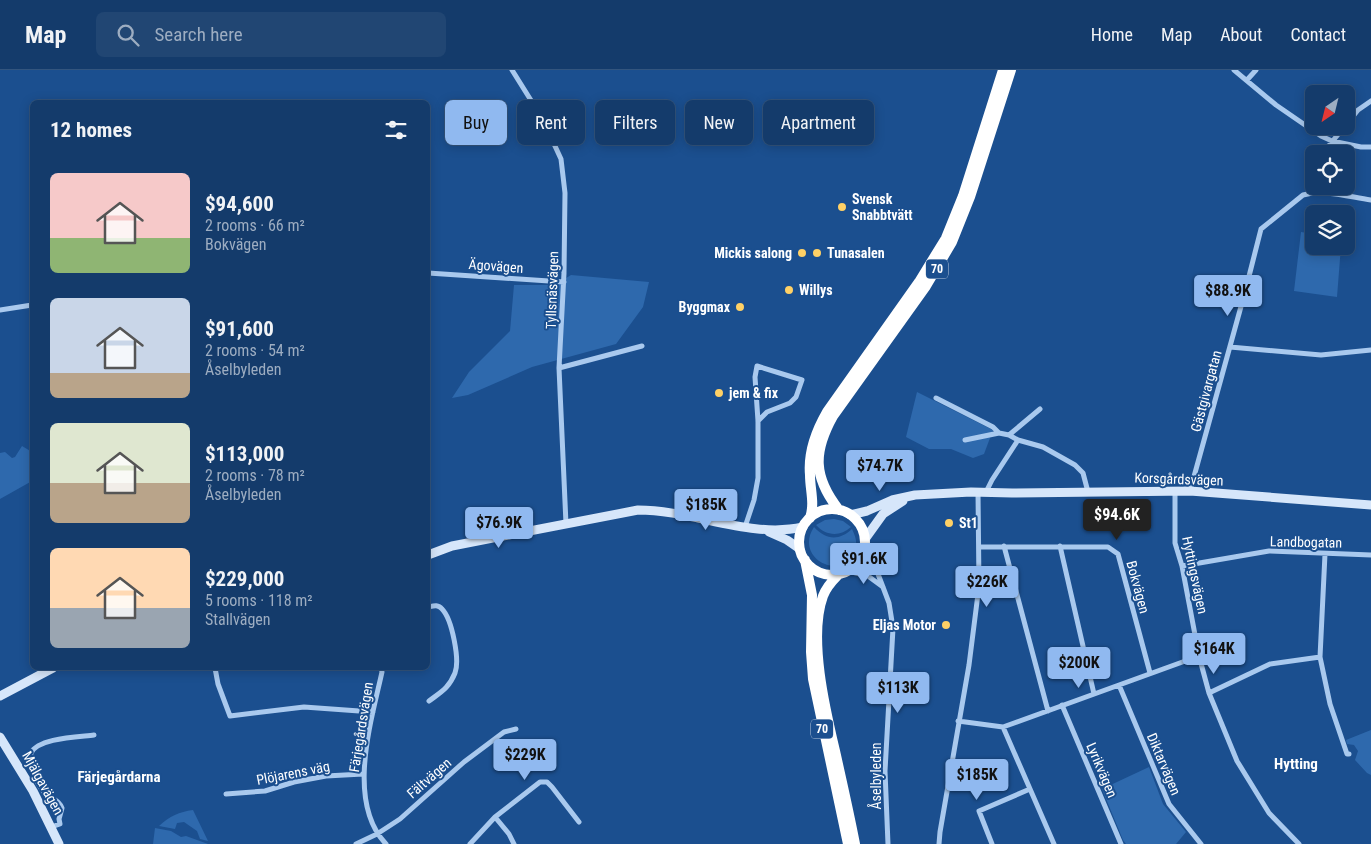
<!DOCTYPE html>
<meta charset="utf-8">
<style>
body{margin:0;font-family:"Roboto Condensed",sans-serif;background:#214673;color:#f1f3f6;height:100vh;display:flex;flex-direction:column;font-size:19px;white-space:nowrap}
*{box-sizing:border-box;margin:0}
p{font-size:16px;color:#9dadc1}
.icon{flex:none;width:28px;height:28px;fill:none;stroke:currentColor;stroke-width:2;stroke-linecap:round;stroke-linejoin:round}
.map{position:relative;flex:1;overflow:hidden}
.side{position:absolute;left:30px;top:30px;width:400px;height:570px;display:flex;flex-direction:column;background:#143b6b;border-radius:8px;box-shadow:0 2px 12px #0003,0 0 0 1px #33557e}
.side>*{flex:none}
.top-card{position:absolute;left:445px;top:30px;width:475px;height:45px;display:flex;gap:10px}
.needle{width:32px;rotate:215deg}
.buttons{position:absolute;left:1305px;top:15px;display:grid;gap:10px}
.buttons a{display:grid;place-items:center;width:50px;height:50px;border-radius:8px;background:#143b6b;box-shadow:0 2px 12px #0003,0 0 0 1px #33557e;font-size:25px}
.price{position:absolute;translate:-50% -42px;padding:0 11px;border-radius:5px;background:#90b9f0;color:#111;font-size:16px;line-height:32px;filter:drop-shadow(0 1px 2px #0008)}
.price::after{content:'';position:absolute;left:50%;top:30px;width:15px;height:11px;margin-left:-8px;background:inherit;clip-path:polygon(0 0,100% 0,50% 100%)}
.price.selected{background:#222;color:#fff}
ul{padding:0;list-style:none}
li{display:flex;align-items:center;gap:15px;height:125px;padding:0 20px}
li span{display:grid;place-items:center;flex:none;width:140px;height:100px;border-radius:8px;color:#555}
li>.icon{margin-inline-start:auto}
span .icon{width:60px;height:60px;fill:#fffc;stroke-width:1}
li b{font-size:21px}
h2{display:flex;justify-content:space-between;align-items:center;height:60px;padding:0 20px;font-size:21px}
.chip{padding:0 18px;border-radius:8px;background:#143b6b;box-shadow:0 2px 12px #0003,0 0 0 1px #33557e;font-size:18px;line-height:45px}
.chip.selected{background:#90b9f0;color:#111}
header{display:flex;align-items:center;gap:30px;box-sizing:border-box;height:70px;padding:0 25px;background:#143b6b;border-bottom:1px solid #33557e}
header strong{font-size:24px}
nav{display:flex;gap:28px;margin-inline-start:auto;font-size:18px}
.search{width:350px;height:45px;background:#214673;display:flex;align-items:center;gap:12px;box-sizing:border-box;padding:0 18px;border-radius:8px;color:#9dadc1;font-size:19px}
.map>svg:first-child{display:block}
.green{fill:#2e69ad}
.lines{fill:none;stroke-linecap:round;stroke-linejoin:round}
.street{stroke:#a9c9ee;stroke-width:5}
.secondary{stroke:#d6e6fa;stroke-width:9}
.highway{stroke:#fff;stroke-width:10}
.poi-dot{fill:#ffd166;stroke:#1b4f8f;stroke-width:2}
.labels{text-anchor:middle;dominant-baseline:central;stroke-width:4;stroke-linejoin:round;paint-order:stroke}
.shield{fill:#1b4f8f;stroke:#bbcadd;stroke-width:1}
.shield-label{font-size:12px;font-weight:bold;fill:#fff}
.poi-label{font-size:14px;font-weight:bold;fill:#fff;stroke:#1b4f8f;text-anchor:start}
.street-label{font-size:14px;fill:#fff;stroke:#1b4f8f}
.neighbourhood-label{font-size:15px;font-weight:bold;fill:#fff;stroke:#1b4f8f}
</style>
<header>
<strong>Map</strong>
<div class="search"><svg class="icon" aria-label="search" viewBox="0 0 24 24"><circle cx="10" cy="10" r="6"/><path d="M15 15l6 6"/></svg>Search here</div>
<nav><a>Home</a><a>Map</a><a>About</a><a>Contact</a></nav>
</header>
<div class="map">
<svg width="1371" height="774" viewBox="0 0 1371 774">
<rect width="100%" height="100%" fill="#1b4f8f"/>
<path class="green" d="M1301 162 1314 164V176H1341L1337 227 1294 221Z
M571 205 649 212 643 237 616 274 532 297 468 325 452 328 469 302 510 261 514 215H555Z
M917 322 993 360 984 384 973 388 951 379H929L906 367Z
M22 376 32 382V411L0 429V383L5 382 12 388 15 387Z
M834 449 843 451 851 457C840 467 826 466 816 455L825 450Z
M814 457C826 470 839 471 852 459 856 467 858 474 854 482 839 512 794 487 814 457Z
M1371 660V705L1367 703 1355 690 1358 681 1354 675 1347 674 1346 670Z
M1149 697 1163 734 1186 762 1176 774H1126L1123 770 1102 719Z
M193 740 208 771 200 769 197 761 184 752 177 753 175 759 159 756C170 746 179 742 193 740Z
M155 758 171 761 181 767 186 766 208 774H153Z"/>
<g class="lines">
<path class="street" d="M512 0 542 48 561 89 565 123 564 203 559 298 566 454
M1234 0 1276 35 1321 66 1332 71 1361 77H1371
M1247 10 1256 0
M1346 55 1358 40 1371 31
M1322 84 1345 56
M428 203 564 212
M0 240 32 235
M1230 277 1321 285 1371 280
M559 298 642 276
M936 328 993 357 999 363
M1009 365 1040 339
M965 370 999 363 1009 365 1018 370 1043 377 1075 395 1083 403 1088 422
M1175 421V473L1182 496 1199 586 1209 623 1237 691 1269 743 1299 774
M1190 421 1245 222 1261 159 1303 125C1325 119 1349 127 1371 130
M986 422 992 410 1018 370
M745 457 754 430 758 408V351L755 307 757 296 802 310 796 327 790 333 767 342 758 351
M1004 476 1048 641
M1060 476 1094 624
M865 477 878 504 889 533 893 558 885 701 888 774
M980 477H1108L1118 484 1150 603
M1325 484 1320 587 1330 634 1347 684H1349
M1182 496 1269 481 1371 485
M848 501 868 506 883 517
M428 537C433 536 438 534 442 539 452 549 460 590 455 603 449 618 441 622 429 631
M215 598 218 614 230 646 304 637 373 642
M381 598 382 602C371 652 346 732 386 774
M1119 615 1169 734 1201 774
M1209 623 1270 594 1320 587
M1062 635 1121 774
M958 651 1003 657 1199 586
M1003 657 1054 774
M226 724 265 721 294 712 326 706 363 704
M495 747 509 764 514 774
M51 757 60 754 59 749 62 738C59 729 50 729 44 722 36 713 29 694 31 683 38 668 78 667 94 665
M356 774 377 764 400 749 464 692 504 662 516 659
M470 774 495 747 540 712H547L552 717 579 752
M939 774 940 762 969 595 979 516 978 422
M992 774 979 741 1030 719"/>
<path class="secondary" d="M850 445 867 441 892 430 915 425 971 422 1012 423 1190 421 1371 435
M769 462 787 470 800 479
M865 469 883 444 903 431
M428 485 452 476 638 440C693 440 750 469 803 457
M0 626 53 598
M0 667 33 721 59 774"/>
<path class="highway" d="M799 472a33 33 0 1 1 66 0a33 33 0 1 1-66 0Z
M839 440C813 407 813 382 833 346L926 216 952 172 970 127 1011 0
M810 448C815 433 810 420 810 405 808 383 816 361 827 342L919 212 946 168 963 126 1003 0
M805 490 812 525 811 582 813 609 848 774
M838 505C832 511 826 518 823 526 808 567 825 639 835 681 842 712 849 743 855 774"/>
</g>
<g class="poi-dot">
<circle cx="842" cy="137" r="5"/>
<circle cx="802" cy="183" r="5"/>
<circle cx="817" cy="183" r="5"/>
<circle cx="789" cy="220" r="5"/>
<circle cx="740" cy="237" r="5"/>
<circle cx="719" cy="323" r="5"/>
<circle cx="949" cy="453" r="5"/>
<circle cx="946" cy="555" r="5"/>
</g>
<g class="labels">
<g class="shield">
<rect x="926" y="189.5" width="22" height="19" rx="4"/>
<rect x="811" y="649.5" width="22" height="19" rx="4"/>
</g>
<g class="shield-label">
<text x="937" y="199">70</text>
<text x="822" y="659">70</text>
</g>
<g class="poi-label">
<text x="852" y="129">Svensk<tspan x="852" dy="16">Snabbtvätt</tspan></text>
<text x="792" y="183" text-anchor="end">Mickis salong</text>
<text x="827" y="183">Tunasalen</text>
<text x="799" y="220">Willys</text>
<text x="730" y="237" text-anchor="end">Byggmax</text>
<text x="729" y="323">jem &amp; fix</text>
<text x="959" y="453">St1</text>
<text x="936" y="555" text-anchor="end">Eljas Motor</text>
</g>
<g class="street-label">
<text transform="translate(496 196) rotate(4)">Ägovägen</text>
<text transform="translate(552 220) rotate(-88)">Tyllsnäsvägen</text>
<text transform="translate(1206 321) rotate(-75)">Gästgivargatan</text>
<text transform="translate(1179 409) rotate(2)">Korsgårdsvägen</text>
<text transform="translate(1306 472) rotate(1)">Landbogatan</text>
<text transform="translate(1195 505) rotate(78)">Hyttingsvägen</text>
<text transform="translate(1138 517) rotate(75)">Bokvägen</text>
<text transform="translate(361 657) rotate(-81)">Färjegårdsvägen</text>
<text transform="translate(1164 694) rotate(67)">Diktarvägen</text>
<text transform="translate(1102 700) rotate(67)">Lyrikvägen</text>
<text transform="translate(293 703) rotate(-11)">Plöjarens väg</text>
<text transform="translate(876 706) rotate(-90)">Åselbyleden</text>
<text transform="translate(429 708) rotate(-41)">Fältvägen</text>
<text transform="translate(43 713) rotate(61)">Mjälgavägen</text>
</g>
<g class="neighbourhood-label">
<text x="1296" y="694">Hytting</text>
<text x="119" y="707">Färjegårdarna</text>
</g>
</g>
</svg>
<div class="buttons">
<a><svg class="needle" viewBox="-14 -14 28 28"><path d="M0-13l5 13h-10z" fill="#e53935"/><path d="M0 13l5-13h-10z" fill="#9dadc1"/></svg></a>
<a><svg class="icon" aria-label="locate" viewBox="0 0 24 24"><circle cx="12" cy="12" r="6"/><path d="M12 2v4M12 18v4M2 12h4M18 12h4"/></svg></a>
<a><svg class="icon" aria-label="layers" viewBox="0 0 24 24"><path d="M12 4l9 5-9 5-9-5zM3 14l9 5 9-5"/></svg></a>
</div>
<b class="price" style="left:1228px;top:247px">$88.9K</b>
<b class="price" style="left:880px;top:422px">$74.7K</b>
<b class="price" style="left:706px;top:461px">$185K</b>
<b class="price selected" style="left:1117px;top:471px">$94.6K</b>
<b class="price" style="left:499px;top:479px">$76.9K</b>
<b class="price" style="left:864px;top:515px">$91.6K</b>
<b class="price" style="left:987px;top:538px">$226K</b>
<b class="price" style="left:1214px;top:605px">$164K</b>
<b class="price" style="left:1079px;top:619px">$200K</b>
<b class="price" style="left:898px;top:644px">$113K</b>
<b class="price" style="left:525px;top:711px">$229K</b>
<b class="price" style="left:977px;top:731px">$185K</b>
<div class="top-card">
<a class="chip selected">Buy</a>
<a class="chip">Rent</a>
<a class="chip">Filters</a>
<a class="chip">New</a>
<a class="chip">Apartment</a>
</div>
<section class="side">
<h2>12 homes<svg class="icon" aria-label="filters" viewBox="0 0 24 24"><path d="M4 7h16M4 17h16"/><circle cx="9" cy="7" r="2"/><circle cx="15" cy="17" r="2"/></svg></h2>
<ul>
<li><span style="background:linear-gradient(#f6c9c9 65%,#8fb573 0)"><svg class="icon" aria-label="home" viewBox="0 0 24 24"><path d="M3 11l9-7 9 7M6 9v11h12V9"/></svg></span><div><b>$94,600</b><p>2 rooms · 66 m²</p><p>Bokvägen</p></div></li>
<li><span style="background:linear-gradient(#c9d6e8 75%,#b9a48a 0)"><svg class="icon" aria-label="home" viewBox="0 0 24 24"><path d="M3 11l9-7 9 7M6 9v11h12V9"/></svg></span><div><b>$91,600</b><p>2 rooms · 54 m²</p><p>Åselbyleden</p></div></li>
<li><span style="background:linear-gradient(#dfe7d0 60%,#b9a48a 0)"><svg class="icon" aria-label="home" viewBox="0 0 24 24"><path d="M3 11l9-7 9 7M6 9v11h12V9"/></svg></span><div><b>$113,000</b><p>2 rooms · 78 m²</p><p>Åselbyleden</p></div></li>
<li><span style="background:linear-gradient(#ffd9b3 60%,#9aa5b1 0)"><svg class="icon" aria-label="home" viewBox="0 0 24 24"><path d="M3 11l9-7 9 7M6 9v11h12V9"/></svg></span><div><b>$229,000</b><p>5 rooms · 118 m²</p><p>Stallvägen</p></div></li>
</ul>
</section>
</div>
